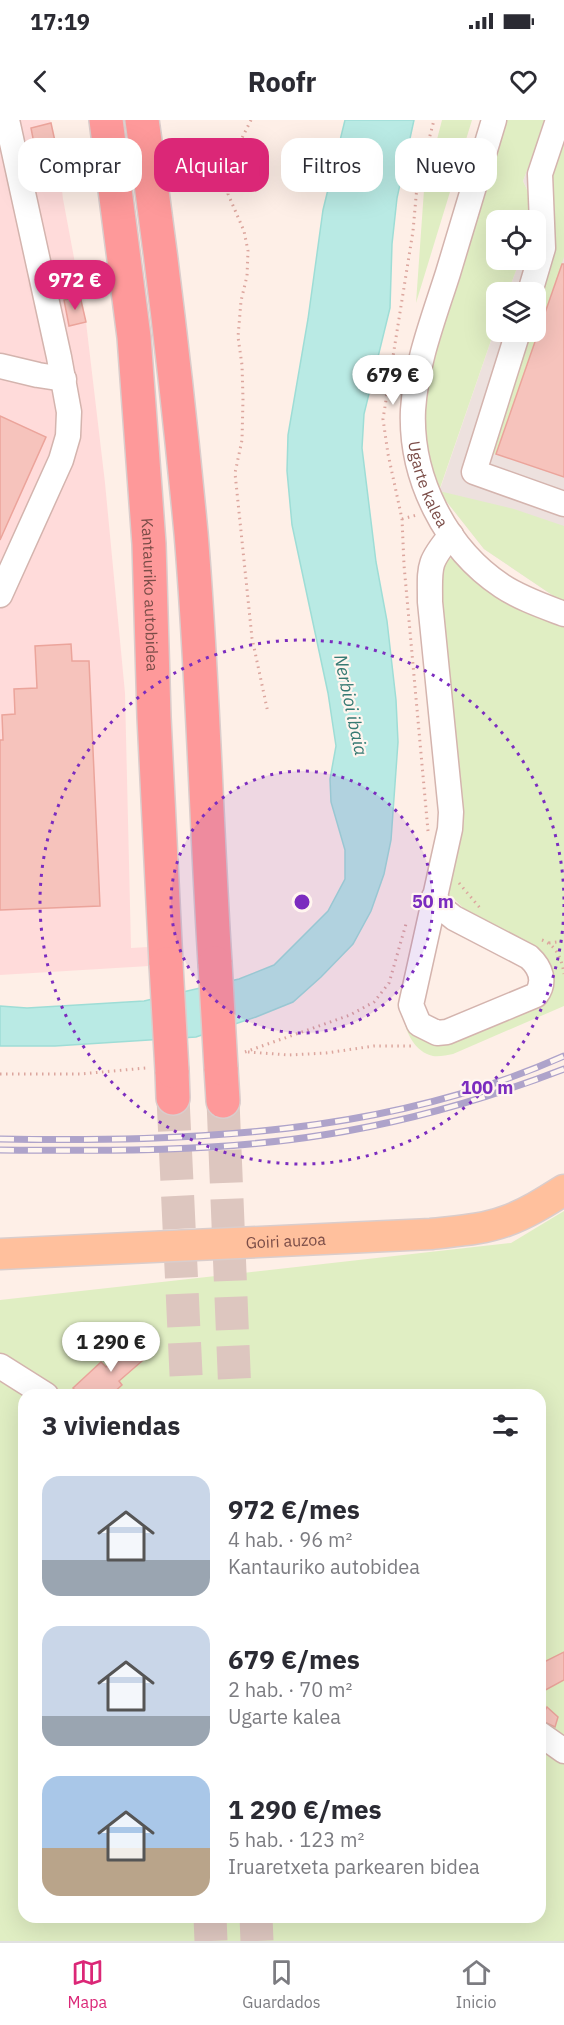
<!DOCTYPE html>
<html lang="es">
<meta charset="utf-8">
<style>
body{margin:0;font-family:"IBM Plex Sans",sans-serif;background:#f7f7f7;color:#2b2b33;height:100vh;display:flex;flex-direction:column;font-size:22px;white-space:nowrap}
*{box-sizing:border-box;margin:0}
p{font-size:20px;color:#7c7c81}
.icon{flex:none;width:33px;height:33px;fill:none;stroke:currentColor;stroke-width:2;stroke-linecap:round;stroke-linejoin:round}
.map{position:relative;flex:1;overflow:hidden}
.drawer{position:absolute;left:18px;top:1269px;width:528px;height:534px;display:flex;flex-direction:column;background:#fff;border-radius:18px;box-shadow:0 6px 24px #0002}
.drawer>*{flex:none}
.top-card{position:absolute;left:18px;top:18px;width:528px;height:54px;display:flex;gap:12px}
.tools{position:absolute;left:486px;top:90px;display:grid;gap:12px}
.tools a{display:grid;place-items:center;width:60px;height:60px;border-radius:12px;background:#fff;box-shadow:0 6px 24px #0002;font-size:30px}
.price{position:absolute;translate:-50% -51px;padding:0 14px;border-radius:21px;background:#fff;color:#222;font-size:20px;line-height:39px;filter:drop-shadow(0 2px 3px #0008)}
.price::after{content:'';position:absolute;left:50%;top:36px;width:18px;height:14px;margin-left:-9px;background:inherit;clip-path:polygon(0 0,100% 0,50% 100%)}
.price.active{background:#db2777;color:#fff}
ul{padding:0;list-style:none}
li{display:flex;align-items:center;gap:18px;height:150px;padding:0 24px}
li span{display:grid;place-items:center;flex:none;width:168px;height:120px;border-radius:18px;color:#555}
li>.icon{margin-inline-start:auto}
span .icon{width:72px;height:72px;fill:#fffc;stroke-width:1}
li b{font-size:26px}
h2{display:flex;justify-content:space-between;align-items:center;height:72px;padding:0 24px;font-size:26px}
.tag{padding:0 21px;border-radius:18px;background:#fff;box-shadow:0 6px 24px #0002;font-size:21px;line-height:54px}
.tag.active{background:#db2777;color:#fff}
.status{display:flex;justify-content:space-between;align-items:center;height:42px;padding:0 30px;background:#fff;direction:ltr}
.status svg{height:16px;fill:currentColor}
header{display:flex;justify-content:space-between;align-items:center;height:78px;padding:0 24px;background:#fff;font-size:27px;font-weight:700}
.menu{display:flex;justify-content:space-around;align-items:center;height:84px;border-top:2px solid #e1e1e2;background:#fff;font-size:16px;color:#7c7c81}
.menu a{display:grid;justify-items:center;gap:3px}
.menu .active{color:#db2777}
.map>svg:first-child{display:block}
.commercial{fill:#ffdbda}
.industrial{fill:#ede1de}
.green{fill:#e0eec3;fill-rule:evenodd}
.water{fill:#b9eae4;stroke:#9eddd6;stroke-width:1.5}
.building{fill:#f6c3bc;stroke:#eba49b;stroke-width:1.5}
.lines{fill:none;stroke-linecap:round;stroke-linejoin:round}
.highway-tunnel{stroke:#ddc6bf;stroke-width:33;stroke-dasharray:33 16;stroke-linecap:butt}
.minor-casing{stroke:#d4b4ae;stroke-width:27}
.major-casing{stroke:#dacdcc;stroke-width:33}
.highway-casing{stroke:#dacdcc;stroke-width:36}
.path{stroke:#dca69e;stroke-width:3;stroke-dasharray:1.5 4.5;stroke-linecap:butt}
.minor{stroke:#fff;stroke-width:24}
.major{stroke:#ffc09d;stroke-width:30}
.highway{stroke:#fe999a;stroke-width:33}
.rail-casing{stroke:#aea3ca;stroke-width:7}
.rail{stroke:#fff5ef;stroke-width:4.5;stroke-dasharray:14;stroke-linecap:butt}
.highway-bridge-casing{stroke:#dacdcc;stroke-width:36;stroke-linecap:butt}
.highway-bridge{stroke:#fe999a;stroke-width:33}
.ring{fill:none;stroke:#7b2cbf;stroke-width:3;stroke-dasharray:3 6}
.labels{text-anchor:middle;dominant-baseline:central;stroke-width:4.5;stroke-linejoin:round;paint-order:stroke}
.street-label{font-size:16px;fill:#7b4d48;stroke:#fff5ef}
.water-label{font-size:18px;font-style:italic;fill:#377a73;stroke:#fff5ef}
.centre{fill:#7b2cbf;stroke:#fff5ef;stroke-width:3}
.ring-label{font-size:18px;text-anchor:middle;font-weight:bold;fill:#7b2cbf;stroke:#fff5ef;stroke-width:4.5;stroke-linejoin:round;paint-order:stroke}
</style>
<div class="status"><b>17:19</b><svg viewBox="0 0 49 12"><path d="M0 12V9h3v3zM5 12V6h3v6zM10 12V3h3v9zM15 12V0h3v12zM26 1h20v11H26zM47 4h2v5h-2z"/></svg></div>
<header><svg class="icon" aria-label="back" viewBox="0 0 24 24"><path d="M15 5l-7 7 7 7"/></svg>Roofr<svg class="icon" aria-label="heart" viewBox="0 0 24 24"><path d="M12 20l-8-8c-3-5 5-10 8-4 3-6 11-1 8 4z"/></svg></header>
<div class="map">
<svg width="564" height="1821" viewBox="0 0 564 1821">
<rect width="100%" height="100%" fill="#feefe7"/>
<path class="commercial" d="M0 0H50L58 35 63 79 86 202 105 363 125 573 131 828 148 827 149 846 0 855Z"/>
<path class="industrial" d="M546 0H564V483L484 429 439 372 496 206V212H536V172H508L520 140H536L537 91 523 61Z"/>
<path class="green" d="M442 0H472L416 183 424 70Z
M505 0H546L523 61 537 91 534 100H496V140H520L508 172H496V206L439 371 514 389 564 406V483L484 429 439 372 433 360 425 309V265Z
M564 13V137L496 334 470 326 511 212H536V172H525L555 89 547 63Z
M452 438 479 464 497 477 564 507V886L453 934C447 935 439 937 433 936 411 931 404 906 401 887L425 914 548 871 454 779 439 777 455 710 434 464 445 440Z
M564 1091V1821H0V1180L511 1123ZM24 1275H540V1797H24Z"/>
<path class="water" d="M345 0H414L397 78 392 124 390 188 364 294 362 328 376 442 387 501 396 580 398 622 391 720 384 754 371 791 353 824 321 857 293 882 256 897 196 917 55 926H0V886L27 888 144 881 239 859 274 845 328 791 345 759V730L331 682 330 659 336 626 328 573 292 405 287 351 288 315 308 199 323 90Z"/>
<path class="building" d="M51 3 58 35 37 39 31 8Z
M562 144H564V357L496 334Z
M80 176 86 202 69 206 64 180Z
M0 296 46 317 0 420Z
M71 524 72 541H89L100 786 0 790V620H3L2 595 15 594 14 569 37 568 35 526Z
M137 1221 149 1235 119 1261 122 1265 111 1275H80L73 1268 101 1242 106 1247Z
M564 1532V1560L540 1573V1544Z
M547 1587 558 1597 555 1607 540 1600Z"/>
<g class="lines">
<path class="highway-tunnel" d="M173 978 187 1275
M223 981 235 1275
M210 1797 211 1821
M256 1797 257 1821"/>
<defs>
<g id="minor">
<path id="s1" d="M494 0C479 51 463 102 448 153 434 197 416 243 413 290 410 357 445 428 502 466 520 478 543 486 564 494"/>
<path d="M530 172 543 128 540 54 558 0"/>
<path d="M518 212 474 352 564 384"/>
<path d="M0 246 38 255 64 259"/>
<path d="M0 475 61 340 68 316 69 292 59 237 7 0"/>
<path d="M434 777 444 790 454 798 529 837C541 848 546 862 536 875L447 912 437 913 419 904 411 885 450 709 451 692 430 482C430 446 427 444 451 415"/>
<path d="M0 1246 46 1275"/>
<path d="M540 1614 564 1631"/>
</g>
<g id="major">
<path id="s2" d="M0 1134 431 1114C456 1111 482 1110 506 1101 526 1094 545 1082 564 1070"/>
</g>
<g id="highway">
<path id="s3" d="M106 0 134 217 149 424 154 597 166 844"/>
<path d="M142 0C162 137 178 275 191 413 203 556 206 700 215 843"/>
<path d="M221 948 223 981"/>
<path d="M172 951 173 978"/>
</g>
</defs>
<use href="#minor" class="minor-casing"/>
<use href="#major" class="major-casing"/>
<use href="#highway" class="highway-casing"/>
<path class="path" d="M251 0 236 30 230 54 228 74 244 111 248 131 247 156 241 181 238 217 242 245 243 279 242 320 235 353 252 518 268 593
M402 399 417 395
M428 711 404 445 402 399 388 334 383 299 413 111 417 66 434 0
M459 763 480 788
M542 820C556 825 562 839 564 854
M549 823 564 821
M245 932 350 895 374 882 389 863 406 804
M248 932 289 935 326 933 374 926H415
M0 954H80L146 948"/>
<use href="#minor" class="minor"/>
<use href="#major" class="major"/>
<use href="#highway" class="highway"/>
<defs>
<path id="rail" d="M0 1019C191 1022 387 1015 564 936
M0 1030C107 1031 217 1032 323 1015 406 1002 486 979 564 949"/>
</defs>
<use href="#rail" class="rail-casing"/>
<use href="#rail" class="rail"/>
<defs>
<path id="highway-bridge" d="M215 843 221 948
M166 844 172 951"/>
</defs>
<use href="#highway-bridge" class="highway-bridge-casing"/>
<use href="#highway-bridge" class="highway-bridge"/>
</g>
<circle cx="302" cy="782" r="131" fill="#7b2cbf" fill-opacity=".12"/>
<g class="ring">
<circle cx="302" cy="782" r="131"/>
<path d="M564 784A262 262 0 1 1 564 780"/>
</g>
<g class="labels">
<g class="street-label">
<text stroke="none"><textPath href="#s1" startOffset="378">Ugarte kalea</textPath></text>
<text stroke="none"><textPath href="#s3" startOffset="477">Kantauriko autobidea</textPath></text>
<text stroke="none"><textPath href="#s2" startOffset="286">Goiri auzoa</textPath></text>
</g>
<g class="water-label">
<text transform="translate(351 585) rotate(78)">Nerbioi ibaia</text>
</g>
</g>
<circle cx="302" cy="782" r="9" class="centre"/>
<g class="ring-label">
<text x="433" y="788">50 m</text>
<text x="487" y="974">100 m</text>
</g>
</svg>
<div class="tools">
<a><svg class="icon" aria-label="locate" viewBox="0 0 24 24"><circle cx="12" cy="12" r="6"/><path d="M12 2v4M12 18v4M2 12h4M18 12h4"/></svg></a>
<a><svg class="icon" aria-label="layers" viewBox="0 0 24 24"><path d="M12 4l9 5-9 5-9-5zM3 14l9 5 9-5"/></svg></a>
</div>
<b class="price active" style="left:75px;top:191px">972 €</b>
<b class="price" style="left:393px;top:286px">679 €</b>
<b class="price" style="left:111px;top:1253px">1 290 €</b>
<div class="top-card">
<a class="tag">Comprar</a>
<a class="tag active">Alquilar</a>
<a class="tag">Filtros</a>
<a class="tag">Nuevo</a>
</div>
<section class="drawer">
<h2>3 viviendas<svg class="icon" aria-label="filters" viewBox="0 0 24 24"><path d="M4 7h16M4 17h16"/><circle cx="9" cy="7" r="2"/><circle cx="15" cy="17" r="2"/></svg></h2>
<ul>
<li><span style="background:linear-gradient(#c9d6e8 70%,#9aa5b1 0)"><svg class="icon" aria-label="home" viewBox="0 0 24 24"><path d="M3 11l9-7 9 7M6 9v11h12V9"/></svg></span><div><b>972 €/mes</b><p>4 hab. · 96 m²</p><p>Kantauriko autobidea</p></div></li>
<li><span style="background:linear-gradient(#c9d6e8 75%,#9aa5b1 0)"><svg class="icon" aria-label="home" viewBox="0 0 24 24"><path d="M3 11l9-7 9 7M6 9v11h12V9"/></svg></span><div><b>679 €/mes</b><p>2 hab. · 70 m²</p><p>Ugarte kalea</p></div></li>
<li><span style="background:linear-gradient(#a9c7e8 60%,#b9a48a 0)"><svg class="icon" aria-label="home" viewBox="0 0 24 24"><path d="M3 11l9-7 9 7M6 9v11h12V9"/></svg></span><div><b>1 290 €/mes</b><p>5 hab. · 123 m²</p><p>Iruaretxeta parkearen bidea</p></div></li>
</ul>
</section>
</div>
<nav class="menu">
<a class="active"><svg class="icon" aria-label="map" viewBox="0 0 24 24"><path d="M3 6l6-2 6 2 6-2v14l-6 2-6-2-6 2zM9 4v14M15 6v14"/></svg>Mapa</a>
<a><svg class="icon" aria-label="saved" viewBox="0 0 24 24"><path d="M7 4h10v16l-5-4-5 4z"/></svg>Guardados</a>
<a><svg class="icon" aria-label="home" viewBox="0 0 24 24"><path d="M3 11l9-7 9 7M6 9v11h12V9"/></svg>Inicio</a>
</nav>
